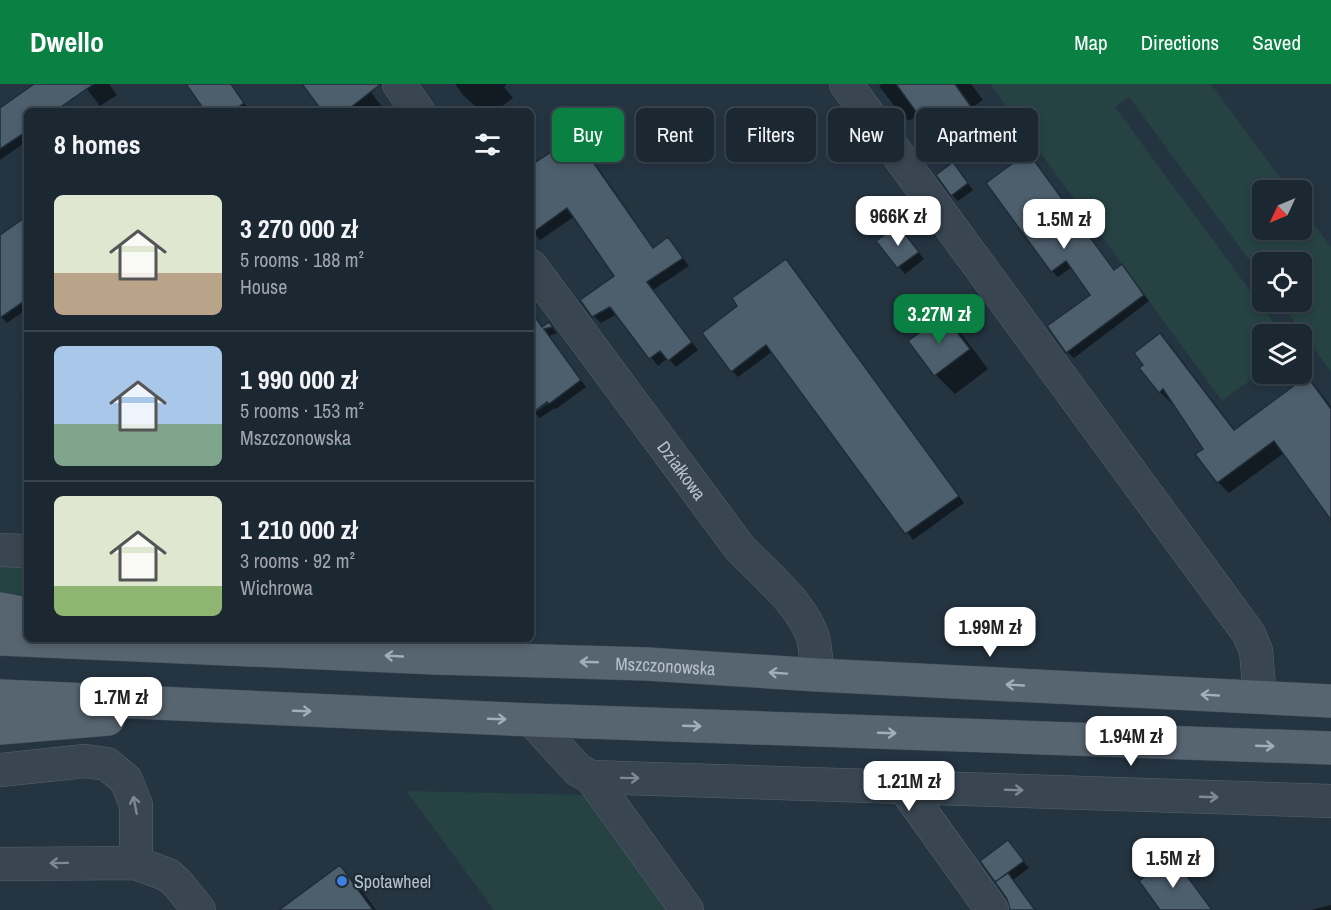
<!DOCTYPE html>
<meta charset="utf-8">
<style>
body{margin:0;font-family:"Archivo Narrow",sans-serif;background:#28333d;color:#f1f3f6;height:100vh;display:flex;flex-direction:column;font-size:22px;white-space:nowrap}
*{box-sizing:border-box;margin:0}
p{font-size:20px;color:#a0a5ab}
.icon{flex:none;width:33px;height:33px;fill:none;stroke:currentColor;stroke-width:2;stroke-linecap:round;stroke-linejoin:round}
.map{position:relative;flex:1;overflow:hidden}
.panel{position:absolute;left:24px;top:24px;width:510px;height:534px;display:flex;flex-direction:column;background:#1b2731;border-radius:9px;box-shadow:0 3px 9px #0003,0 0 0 2px #39444d}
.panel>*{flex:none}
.banner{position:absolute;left:552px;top:24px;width:570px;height:54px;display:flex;gap:12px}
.needle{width:39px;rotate:226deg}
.fabs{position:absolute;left:1252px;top:96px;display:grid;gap:12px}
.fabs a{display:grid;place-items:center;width:60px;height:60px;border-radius:9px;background:#1b2731;box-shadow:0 3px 9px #0003,0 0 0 2px #39444d;font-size:30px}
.price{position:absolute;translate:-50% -51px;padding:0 14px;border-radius:12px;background:#fff;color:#222;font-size:20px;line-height:39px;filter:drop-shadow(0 2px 3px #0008)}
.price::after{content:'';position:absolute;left:50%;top:36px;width:18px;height:14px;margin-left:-9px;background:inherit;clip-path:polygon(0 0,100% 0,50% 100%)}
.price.current{background:#0b8043;color:#fff}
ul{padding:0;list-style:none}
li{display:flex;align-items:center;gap:18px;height:150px;padding:0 30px}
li+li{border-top:2px solid #39444d}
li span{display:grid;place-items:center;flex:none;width:168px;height:120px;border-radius:9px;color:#555}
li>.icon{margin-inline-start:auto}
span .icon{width:72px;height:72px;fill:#fffc;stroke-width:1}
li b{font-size:26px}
h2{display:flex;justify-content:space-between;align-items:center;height:72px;padding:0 30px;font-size:26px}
.pill{padding:0 21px;border-radius:9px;background:#1b2731;box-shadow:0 3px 9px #0003,0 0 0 2px #39444d;font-size:21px;line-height:54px}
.pill.current{background:#0b8043;color:#fff}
header{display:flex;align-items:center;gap:36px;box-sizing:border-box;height:84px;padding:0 30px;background:#0b8043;color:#fff}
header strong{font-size:28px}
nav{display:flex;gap:33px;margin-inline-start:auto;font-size:21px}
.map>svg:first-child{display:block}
.green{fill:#264242}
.shadow{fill:#0007}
.building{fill:#4d5e6c;stroke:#1f2d38;stroke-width:1.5}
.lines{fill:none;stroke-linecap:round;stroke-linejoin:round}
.minor-casing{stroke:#56636e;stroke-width:34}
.major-casing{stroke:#424f5a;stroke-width:34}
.minor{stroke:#394651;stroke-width:33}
.major{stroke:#576571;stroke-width:33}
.oneway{stroke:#a2aeb9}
.oneway2{stroke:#7d8994}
.shop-dot{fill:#3f7fe0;stroke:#1d2b36;stroke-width:2}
.labels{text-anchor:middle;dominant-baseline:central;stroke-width:4.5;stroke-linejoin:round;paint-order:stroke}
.street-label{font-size:18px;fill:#b5c0cb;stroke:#1d2b36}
.poi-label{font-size:18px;fill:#b5c0cb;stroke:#1d2b36;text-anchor:start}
</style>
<header>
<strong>Dwello</strong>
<nav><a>Map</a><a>Directions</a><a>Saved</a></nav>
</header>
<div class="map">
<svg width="1331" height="826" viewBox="0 0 1331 826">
<rect width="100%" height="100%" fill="#243441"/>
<path class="green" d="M990 0H1211L1289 106H1263V146H1302V124L1331 163V288L1280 218H1302V178H1263V195L1129 13 1115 23 1282 250H1263V287L1222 317Z
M0 480 27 485V512L0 508Z
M406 707 593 711 677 826H494Z"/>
<path class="shadow" d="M37 0H46L66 27H27V57L0 76V26Z
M83 0H109L117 11 100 22Z
M188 0H231L249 26 207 27Z
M307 0H365L385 27H324Z
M455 0H507L504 3 513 14 496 27H481L463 11Z
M882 0H971L983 16 973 23 984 38 981 60 964 73 945 53 941 56 919 30 909 37 896 24 879 2Z
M580 51 599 76 595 79 654 165 668 155 689 182 653 206 698 266 676 283 668 274 658 282 617 230 601 239 594 232 616 192 575 132 540 156 531 146V104Z
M1028 70 1115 187 1122 182 1149 217 1074 274 1067 268 1092 211 1072 183 1058 193 1052 187Z
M959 87 973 106 958 117 952 111Z
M27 134V225L7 239 0 231V153Z
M898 143 924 175 905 190 878 158Z
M792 183 964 419 913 456 773 267 738 293 732 287Z
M531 227 543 244 549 240 557 249 549 252 586 303 556 325 555 324 540 334 535 329 554 315 531 323Z
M944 233 963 252 988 285 955 310 936 291Z
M1160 251 1171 262 1235 346 1307 294 1318 305 1331 323V433L1284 369 1229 409 1218 398 1205 365 1173 317 1171 319 1160 308Z
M27 307V320L21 312Z
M1008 758 1029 784 1013 796 1036 826H1012L1009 815 982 777Z
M340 783 359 803 376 826H301Z
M1331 821V826H1311Z"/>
<path class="building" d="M34 0H94L55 27H27V47L0 65V24Z
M186 0H231L244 19 233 27H205Z
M302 0H381L346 27H322Z
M896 0H955L972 24 968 47 949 61 933 39 927 43Z
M580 49 592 68 588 71 653 164 668 153 683 174 647 198 692 258 668 277 660 267 649 275 610 223 592 233 580 216 614 192 567 124 531 150V81Z
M1028 68 1114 186 1122 180 1144 211 1066 269 1047 242 1090 211 1066 177 1051 188 986 99Z
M953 78 968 99 951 112 936 91Z
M27 132V215L0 234V151Z
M898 141 919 168 897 184 876 157Z
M786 175 959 412 905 450 766 261 731 288 702 249 737 222 732 214Z
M531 227 542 243 549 238 553 243 544 245 581 296 549 320 547 318 531 330Z
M944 231 970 265 934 292 908 257Z
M1160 249 1234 346 1307 292 1331 325V436L1274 357 1217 399 1195 370 1203 365 1163 305 1159 309 1139 284 1143 281 1134 269Z
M1008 756 1024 777 995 798 980 777Z
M1173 773 1212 826H1160L1139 797Z
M340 781 373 826H279Z
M1008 789 1035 826H1010L1007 815 995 798Z"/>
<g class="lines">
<defs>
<g id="minor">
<path d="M399 0 418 27"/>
<path d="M846 0 1249 550 1256 567 1260 613"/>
<path id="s1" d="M531 182 739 463C763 489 803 520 813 554 816 566 816 579 818 591"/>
<path d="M0 466 27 467"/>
<path d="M532 636 578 686 591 693 1331 717"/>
<path d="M0 686 85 677 107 680 126 696 136 721V779"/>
<path d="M591 693 687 826"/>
<path d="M904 703 992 826"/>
<path d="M0 780 136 779 168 791 177 799 199 826"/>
</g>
<g id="major">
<path d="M0 525 27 530"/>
<path id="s2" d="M0 555 436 574 647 580 818 591 1331 617"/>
<path d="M0 612 532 636 1331 664"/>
<path d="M0 644 108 635"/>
</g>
</defs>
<use href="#minor" class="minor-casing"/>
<use href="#major" class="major-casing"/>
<use href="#minor" class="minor"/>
<use href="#major" class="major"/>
</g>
<defs><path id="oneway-shaft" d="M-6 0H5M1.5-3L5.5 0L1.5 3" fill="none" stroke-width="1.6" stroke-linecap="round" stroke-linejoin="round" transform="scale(1.5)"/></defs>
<g class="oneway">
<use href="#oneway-shaft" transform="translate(394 572) rotate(-177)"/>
<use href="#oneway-shaft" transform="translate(589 578) rotate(-178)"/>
<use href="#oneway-shaft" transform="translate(778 589) rotate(-176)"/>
<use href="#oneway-shaft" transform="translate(1015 601) rotate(-177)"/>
<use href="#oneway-shaft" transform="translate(1210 611) rotate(-177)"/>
<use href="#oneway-shaft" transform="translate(302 627) rotate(2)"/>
<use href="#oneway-shaft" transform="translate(497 635) rotate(2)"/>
<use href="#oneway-shaft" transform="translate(692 642) rotate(2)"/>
<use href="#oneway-shaft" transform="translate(887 649) rotate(2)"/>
<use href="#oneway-shaft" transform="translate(1265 662) rotate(2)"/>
</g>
<g class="oneway2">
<use href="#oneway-shaft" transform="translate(630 694) rotate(1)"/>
<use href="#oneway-shaft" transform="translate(1014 706) rotate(2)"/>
<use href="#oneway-shaft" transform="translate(1209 713) rotate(2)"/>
<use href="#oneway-shaft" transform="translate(135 721) rotate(-101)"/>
<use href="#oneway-shaft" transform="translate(59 779) rotate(179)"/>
</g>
<circle class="shop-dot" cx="342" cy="797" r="6"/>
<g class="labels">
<g class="street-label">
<text stroke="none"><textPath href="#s1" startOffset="254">Działkowa</textPath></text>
<text stroke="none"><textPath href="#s2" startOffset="666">Mszczonowska</textPath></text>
</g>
<g class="poi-label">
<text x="354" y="797">Spotawheel</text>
</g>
</g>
</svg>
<div class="fabs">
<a><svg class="needle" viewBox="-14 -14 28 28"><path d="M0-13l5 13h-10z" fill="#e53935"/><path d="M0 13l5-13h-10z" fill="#a0a5ab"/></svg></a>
<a><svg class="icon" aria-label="locate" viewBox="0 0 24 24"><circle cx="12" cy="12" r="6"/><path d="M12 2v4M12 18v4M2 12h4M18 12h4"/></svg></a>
<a><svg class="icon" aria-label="layers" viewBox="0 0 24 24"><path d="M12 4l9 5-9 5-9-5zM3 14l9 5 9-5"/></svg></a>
</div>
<b class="price" style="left:898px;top:163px">966K zł</b>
<b class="price" style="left:1064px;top:166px">1.5M zł</b>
<b class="price current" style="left:939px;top:261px">3.27M zł</b>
<b class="price" style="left:990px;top:574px">1.99M zł</b>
<b class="price" style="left:121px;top:644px">1.7M zł</b>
<b class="price" style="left:1131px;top:683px">1.94M zł</b>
<b class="price" style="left:909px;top:728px">1.21M zł</b>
<b class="price" style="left:1173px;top:805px">1.5M zł</b>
<div class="banner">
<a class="pill current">Buy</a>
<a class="pill">Rent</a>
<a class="pill">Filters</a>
<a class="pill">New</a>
<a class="pill">Apartment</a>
</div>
<section class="panel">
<h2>8 homes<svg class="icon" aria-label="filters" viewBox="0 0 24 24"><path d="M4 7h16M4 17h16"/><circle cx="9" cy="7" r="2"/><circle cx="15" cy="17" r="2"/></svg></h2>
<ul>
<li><span style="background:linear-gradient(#dfe7d0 65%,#b9a48a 0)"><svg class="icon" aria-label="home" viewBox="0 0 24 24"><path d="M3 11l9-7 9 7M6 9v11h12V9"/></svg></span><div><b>3 270 000 zł</b><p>5 rooms · 188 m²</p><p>House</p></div></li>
<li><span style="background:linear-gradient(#a9c7e8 65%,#7fa58c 0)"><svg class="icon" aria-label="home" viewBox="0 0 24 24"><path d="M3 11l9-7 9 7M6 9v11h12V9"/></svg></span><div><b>1 990 000 zł</b><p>5 rooms · 153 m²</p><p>Mszczonowska</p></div></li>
<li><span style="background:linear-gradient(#dfe7d0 75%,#8fb573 0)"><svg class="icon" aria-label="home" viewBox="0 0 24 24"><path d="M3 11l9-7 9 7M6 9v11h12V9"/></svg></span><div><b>1 210 000 zł</b><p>3 rooms · 92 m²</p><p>Wichrowa</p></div></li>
</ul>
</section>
</div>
